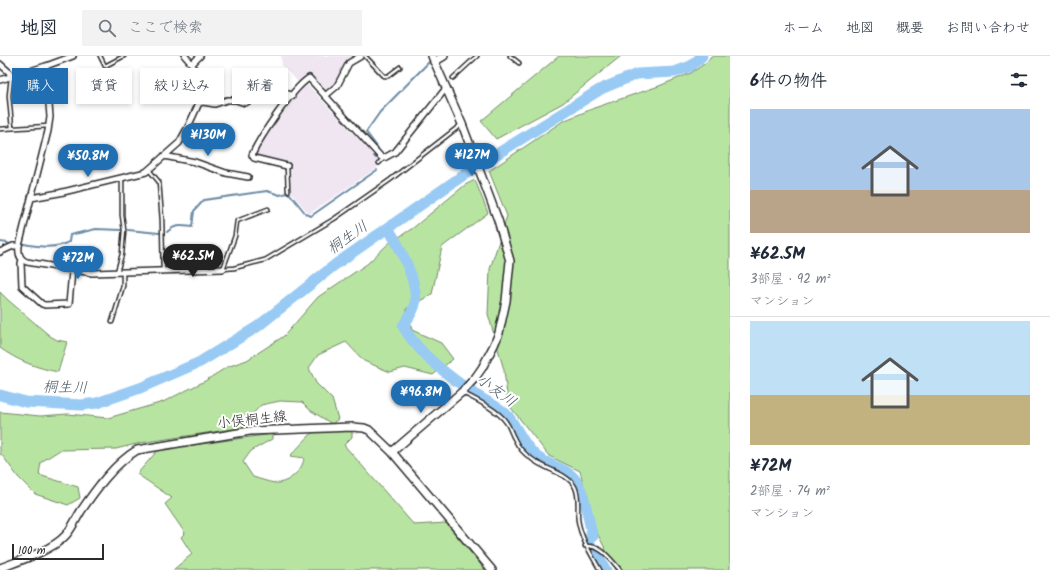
<!DOCTYPE html>
<html lang="ja">
<meta charset="utf-8">
<style>
body{margin:0;font-family:Kalam,"Klee One",sans-serif;background:#f2f2f3;color:#1f2937;height:100vh;display:flex;flex-direction:column;font-size:15px;white-space:nowrap}
*{box-sizing:border-box;margin:0}
p{font-size:13px;color:#747a83}
.icon{flex:none;width:22px;height:22px;fill:none;stroke:currentColor;stroke-width:2;stroke-linecap:round;stroke-linejoin:round}
.map{position:relative;flex:1;overflow:hidden}
.sheet{display:flex;flex-direction:column;background:#fff;width:320px}
.sheet>*{flex:none}
.top-card{position:absolute;left:12px;top:12px;width:380px;height:36px;display:flex;gap:8px}
.scale{position:absolute;left:12px;bottom:10px;width:92px;box-sizing:border-box;padding-left:4px;border:2px solid #2b2b2b;border-top:0;font-size:11px;line-height:14px;white-space:nowrap;color:#2b2b2b;-webkit-text-stroke:3px #fff;paint-order:stroke}
.price{position:absolute;translate:-50% -34px;padding:0 9px;border-radius:14px;background:#1f6fb2;color:#fff;font-size:13px;line-height:26px;filter:drop-shadow(0 1px 2px #0008)}
.price::after{content:'';position:absolute;left:50%;top:24px;width:12px;height:9px;margin-left:-6px;background:inherit;clip-path:polygon(0 0,100% 0,50% 100%)}
.price.selected{background:#222;color:#fff}
ul{padding:0;list-style:none}
li{display:grid;align-content:center;gap:8px;height:212px;padding:0 20px}
li+li{border-top:1px solid #e0e1e3}
li span{display:grid;place-items:center;height:124px;border-radius:0px;color:#555}
li>.icon{margin-inline-start:auto}
span .icon{width:72px;height:72px;fill:#fffc;stroke-width:1}
li b{font-size:17px}
h2{display:flex;justify-content:space-between;align-items:center;height:48px;padding:0 20px;font-size:17px}
.pill{padding:0 14px;border-radius:0px;background:#fff;box-shadow:0 2px 6px #0003;font-size:14px;line-height:36px}
.pill.selected{background:#1f6fb2;color:#fff}
header{display:flex;align-items:center;gap:24px;box-sizing:border-box;height:56px;padding:0 20px;background:#fff;border-bottom:1px solid #e0e1e3}
header strong{font-size:19px}
nav{display:flex;gap:22px;margin-inline-start:auto;font-size:14px}
.search{width:280px;height:36px;background:#f2f2f3;display:flex;align-items:center;gap:10px;box-sizing:border-box;padding:0 14px;border-radius:0px;color:#747a83;font-size:15px}
main{display:flex;flex:1;min-height:0}
.map>svg:first-child{display:block}
.built{fill:#efe6f2}
.green{fill:#b8e4a2;stroke:#728866}
.lines{fill:none;stroke-linecap:round;stroke-linejoin:round}
.stream{stroke:#6c8aa4;stroke-width:2}
.river{stroke:#98caf4;stroke-width:11}
.lane-casing{stroke:#2b2b2b;stroke-width:5.5}
.street-casing{stroke:#2b2b2b;stroke-width:8}
.secondary-casing{stroke:#2b2b2b;stroke-width:10}
.lane{stroke:#fff;stroke-width:2.5}
.street{stroke:#fff;stroke-width:5}
.secondary{stroke:#fff;stroke-width:7}
.labels{text-anchor:middle;dominant-baseline:central;stroke-width:4;stroke-linejoin:round;paint-order:stroke}
.street-label{font-size:14px;fill:#2b2b2b;stroke:#fff}
.water-label{font-size:15px;font-style:italic;fill:#4c5b67;stroke:#fff}
</style>
<header>
<strong>地図</strong>
<div class="search"><svg class="icon" aria-label="search" viewBox="0 0 24 24"><circle cx="10" cy="10" r="6"/><path d="M15 15l6 6"/></svg>ここで検索</div>
<nav><a>ホーム</a><a>地図</a><a>概要</a><a>お問い合わせ</a></nav>
</header>
<main>
<div class="map">
<svg width="730" height="514" viewBox="0 0 730 514">
<rect width="100%" height="100%" fill="#fff"/>
<filter id="ink" filterUnits="userSpaceOnUse"><feTurbulence type="fractalNoise" baseFrequency=".025" numOctaves="2"/><feDisplacementMap in="SourceGraphic" scale="8" xChannelSelector="R" yChannelSelector="G"/><feConvolveMatrix kernelMatrix="1 2 1 2 8 2 1 2 1" color-interpolation-filters="sRGB"/></filter>
<g filter="url(#ink)">
<path class="built" d="M281 0H356L346 6 334 30 327 37 310 17 299 27 282 10Z
M306 27 379 105 378 111 309 158 290 135 288 108 256 100 255 98 258 88 292 42Z"/>
<path class="green" d="M559 0H621L563 47 496 83 481 65Z
M711 0H730V514H616L594 471 580 415 549 400 508 348 504 314 488 258 490 213 507 160 489 115 563 65 597 51 659 30 691 17 707 6Z
M475 124 488 157 442 191 432 238 406 253 412 274 441 287 453 303 433 319 405 312 390 316 364 305 346 286 318 299 309 312 316 327 332 343 338 363 332 368 310 354 302 346 280 345 261 349 248 363 246 371 140 387 116 393 60 394 41 406 39 419 78 431 80 442 68 449 35 438 18 421 2 399 0 398V356L40 360 68 358 108 362 163 346 205 325 227 311 247 304 284 280 318 241 367 208 388 188 413 172 465 129Z
M0 236 8 244 50 280 57 284 67 286 58 316C37 312 18 305 0 292Z
M352 375V381L344 389 414 469 446 467 485 514H173L192 498 181 481 185 477 165 448 172 442 137 418 158 394 272 378V383L251 395 243 406 253 421C260 423 268 426 275 427 288 428 303 414 304 402L290 400 313 376Z"/>
<g class="lines">
<path class="stream" d="M378 92 366 76 380 56 430 5
M374 100 376 102
M128 174 159 177
M167 176C176 168 181 170 192 171L194 155 204 144 267 135 280 139 287 137 290 138 306 158 311 160 377 114
M0 186 8 187
M24 188C40 191 54 193 69 186L70 179 96 173 121 174"/>
<path class="river" d="M388 172C399 189 419 228 415 248 414 255 407 264 403 270 418 298 452 323 478 340 487 346 501 352 508 360 518 373 523 389 536 400 549 411 569 411 578 428 587 443 587 463 593 480L587 483 606 514
M0 339 26 346 82 349 97 347 140 332 200 306 257 271 336 208 465 118 601 33 637 18 675 16 691 10 702 0"/>
<defs>
<path id="lane" d="M100 0 105 10 124 0
M365 0 384 20H388L400 11
M510 0 519 7
M11 21 9 40 12 72
M453 22 477 0
M168 29 189 36
M0 73 49 70
M379 107 384 102
M287 110 288 135
M149 114 159 126 162 164 163 215
M268 153 237 165 235 180 223 213 234 212 265 204 334 163 390 124 462 68
M117 216 122 198 124 174 122 159V122
M112 266 123 230V216
M463 337C476 344 498 354 506 366 510 371 511 377 514 382 518 391 524 398 532 403 543 413 568 417 575 431 580 441 577 453 578 464 581 483 591 498 600 514
M585 490C602 489 610 503 620 514"/>
<path id="street" d="M185 0 192 8 196 19 189 35 199 47
M0 8 9 16 11 21
M192 8 200 0
M46 10 50 61 48 75 19 190C18 198 20 204 27 206L92 217 223 213
M0 24 46 10 73 0
M325 40 337 30 349 7 361 0
M199 47 203 46 215 48 227 44H236L245 47 271 33 275 32 282 35 292 40
M164 100 195 106 226 117 248 121
M287 110 254 102 252 99C260 81 292 33 309 22L381 101 384 102 395 96 443 36 447 33
M31 142 59 137 146 116 179 87 188 71 199 47
M0 196 13 190H19
M22 204 21 207 22 230 42 248 45 249 69 248 72 215"/>
<path id="secondary" d="M434 6 444 0
M392 396 463 335 475 322 482 312 494 289 499 277 506 245 510 205 498 164 462 68 432 0
M0 512C19 505 53 494 66 479 72 472 76 463 81 455 96 433 114 408 137 394L250 375 352 371 364 372 369 374 392 396 492 514"/>
</defs>
<use href="#lane" class="lane-casing"/>
<use href="#street" class="street-casing"/>
<use href="#secondary" class="secondary-casing"/>
<use href="#lane" class="lane"/>
<use href="#street" class="street"/>
<use href="#secondary" class="secondary"/>
</g>
</g>
<g class="labels">
<g class="street-label">
<text transform="translate(252 364) rotate(-6)">小俣桐生線</text>
</g>
<g class="water-label">
<text transform="translate(348 182) rotate(-35)">桐生川</text>
<text transform="translate(65 332) rotate(1)">桐生川</text>
<text transform="translate(496 335) rotate(36)">小友川</text>
</g>
</g>
</svg>
<div class="scale">100 m</div>
<b class="price" style="left:208px;top:101px">¥130M</b>
<b class="price" style="left:472px;top:121px">¥127M</b>
<b class="price" style="left:88px;top:122px">¥50.8M</b>
<b class="price selected" style="left:193px;top:222px">¥62.5M</b>
<b class="price" style="left:78px;top:224px">¥72M</b>
<b class="price" style="left:421px;top:358px">¥96.8M</b>
<div class="top-card">
<a class="pill selected">購入</a>
<a class="pill">賃貸</a>
<a class="pill">絞り込み</a>
<a class="pill">新着</a>
</div>
</div>
<section class="sheet">
<h2>6件の物件<svg class="icon" aria-label="filters" viewBox="0 0 24 24"><path d="M4 7h16M4 17h16"/><circle cx="9" cy="7" r="2"/><circle cx="15" cy="17" r="2"/></svg></h2>
<ul>
<li><span style="background:linear-gradient(#a9c7e8 65%,#b9a48a 0)"><svg class="icon" aria-label="home" viewBox="0 0 24 24"><path d="M3 11l9-7 9 7M6 9v11h12V9"/></svg></span><div><b>¥62.5M</b><p>3部屋 · 92 m²</p><p>マンション</p></div></li>
<li><span style="background:linear-gradient(#bfe0f5 60%,#c2b280 0)"><svg class="icon" aria-label="home" viewBox="0 0 24 24"><path d="M3 11l9-7 9 7M6 9v11h12V9"/></svg></span><div><b>¥72M</b><p>2部屋 · 74 m²</p><p>マンション</p></div></li>
</ul>
</section>
</main>
